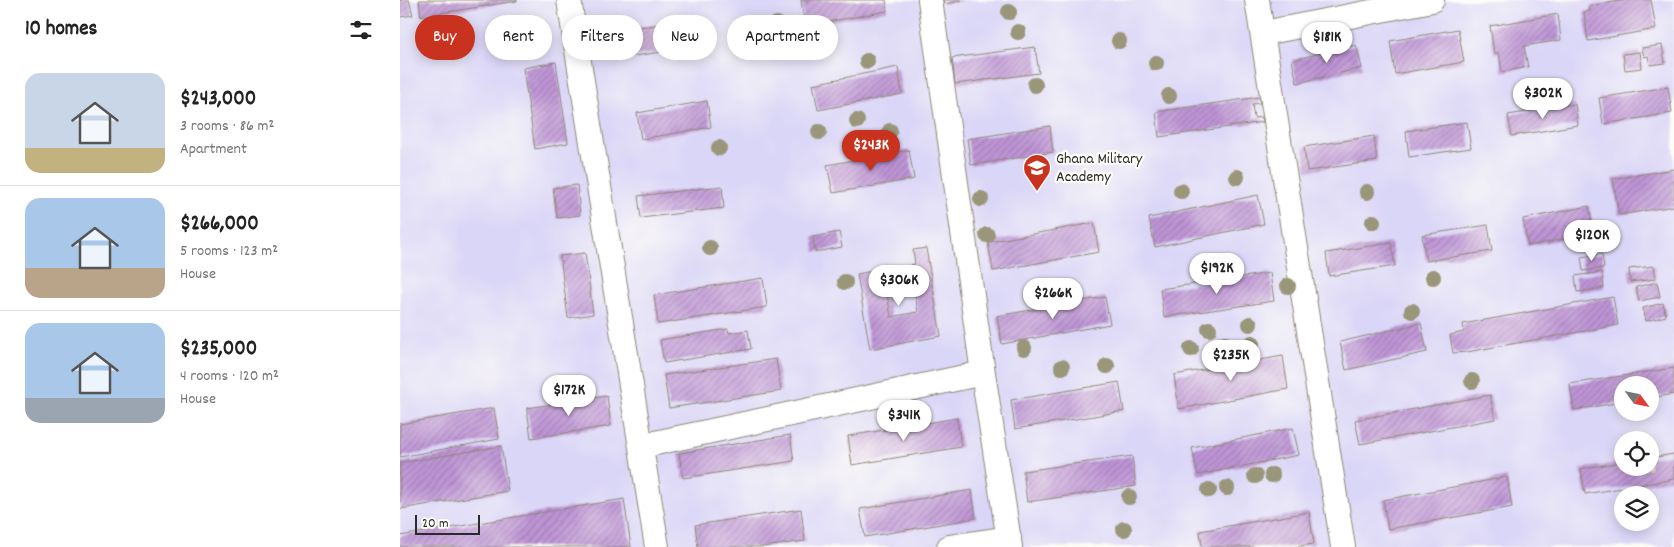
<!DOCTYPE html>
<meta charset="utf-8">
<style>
body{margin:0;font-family:Dekko,sans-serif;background:#f6f6f6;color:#222;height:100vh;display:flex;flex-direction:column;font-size:19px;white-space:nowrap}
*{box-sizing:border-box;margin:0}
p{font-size:16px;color:#767676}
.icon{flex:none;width:28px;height:28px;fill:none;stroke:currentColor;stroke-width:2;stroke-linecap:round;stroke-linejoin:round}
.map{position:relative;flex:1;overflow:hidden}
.details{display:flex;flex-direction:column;background:#fff;width:400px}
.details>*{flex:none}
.banner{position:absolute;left:15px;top:15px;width:475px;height:45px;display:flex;gap:10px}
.needle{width:32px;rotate:123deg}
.tools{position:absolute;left:1214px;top:376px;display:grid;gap:10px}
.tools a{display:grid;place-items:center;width:45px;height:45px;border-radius:50%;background:#fff;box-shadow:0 2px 12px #0003;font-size:25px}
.scale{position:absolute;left:15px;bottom:12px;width:65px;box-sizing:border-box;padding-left:5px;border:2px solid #2b2b2b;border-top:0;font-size:14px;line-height:18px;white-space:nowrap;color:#2b2b2b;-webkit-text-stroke:4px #fdfcf7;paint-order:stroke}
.price{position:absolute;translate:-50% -42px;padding:0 11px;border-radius:18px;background:#fff;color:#222;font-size:16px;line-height:32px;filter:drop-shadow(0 1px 2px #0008)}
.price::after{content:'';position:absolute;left:50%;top:30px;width:15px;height:11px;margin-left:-8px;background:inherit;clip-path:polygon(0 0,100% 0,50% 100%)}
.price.current{background:#c8321e;color:#fff}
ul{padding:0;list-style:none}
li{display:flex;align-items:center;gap:15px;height:125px;padding:0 25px}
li+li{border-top:1px solid #e0e0e0}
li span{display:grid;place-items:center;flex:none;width:140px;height:100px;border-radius:15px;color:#555}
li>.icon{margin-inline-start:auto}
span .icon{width:60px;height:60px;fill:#fffc;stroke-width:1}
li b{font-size:21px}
h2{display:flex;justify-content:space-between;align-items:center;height:60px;padding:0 25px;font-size:21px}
.tag{padding:0 18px;border-radius:22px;background:#fff;box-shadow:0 2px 12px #0003;font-size:18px;line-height:45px}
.tag.current{background:#c8321e;color:#fff}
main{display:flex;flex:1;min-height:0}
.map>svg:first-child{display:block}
.built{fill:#dad6f7;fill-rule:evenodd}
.building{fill:url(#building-hatch)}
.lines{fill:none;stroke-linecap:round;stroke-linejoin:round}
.street-casing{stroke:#8e8575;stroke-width:26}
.street{stroke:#fff;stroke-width:24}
.tree{fill:#999679}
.labels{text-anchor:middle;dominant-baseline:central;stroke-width:4.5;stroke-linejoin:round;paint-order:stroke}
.poi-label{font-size:16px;fill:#2b2b2b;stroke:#fdfcf7;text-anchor:start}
</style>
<main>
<section class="details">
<h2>10 homes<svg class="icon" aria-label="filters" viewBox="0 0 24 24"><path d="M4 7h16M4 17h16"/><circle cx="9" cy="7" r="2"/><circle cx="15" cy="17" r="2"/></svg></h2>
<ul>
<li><span style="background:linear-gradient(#c9d6e8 75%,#c2b280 0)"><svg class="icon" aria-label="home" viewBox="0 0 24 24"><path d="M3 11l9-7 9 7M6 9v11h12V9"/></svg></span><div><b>$243,000</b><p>3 rooms · 86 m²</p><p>Apartment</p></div></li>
<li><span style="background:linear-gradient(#a9c7e8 70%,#b9a48a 0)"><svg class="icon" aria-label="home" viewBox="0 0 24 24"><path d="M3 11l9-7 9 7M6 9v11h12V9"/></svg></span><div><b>$266,000</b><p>5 rooms · 123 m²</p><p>House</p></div></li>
<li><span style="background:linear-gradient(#a9c7e8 75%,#9aa5b1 0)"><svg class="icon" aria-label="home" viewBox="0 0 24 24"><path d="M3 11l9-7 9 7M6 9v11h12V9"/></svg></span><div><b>$235,000</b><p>4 rooms · 120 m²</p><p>House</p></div></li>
</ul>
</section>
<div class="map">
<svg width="1274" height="547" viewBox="0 0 1274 547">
<defs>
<pattern id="building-hatch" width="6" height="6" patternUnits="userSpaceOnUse" patternTransform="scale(1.25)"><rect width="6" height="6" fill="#bf95d6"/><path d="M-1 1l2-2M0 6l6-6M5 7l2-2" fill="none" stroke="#9b7aae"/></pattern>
</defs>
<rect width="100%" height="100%" fill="#fdfcf7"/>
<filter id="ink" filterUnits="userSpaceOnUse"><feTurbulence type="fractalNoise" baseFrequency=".02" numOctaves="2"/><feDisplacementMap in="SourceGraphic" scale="10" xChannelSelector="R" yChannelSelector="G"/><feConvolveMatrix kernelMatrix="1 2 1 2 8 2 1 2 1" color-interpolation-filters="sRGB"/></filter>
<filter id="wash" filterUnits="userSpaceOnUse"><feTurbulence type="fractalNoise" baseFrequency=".0096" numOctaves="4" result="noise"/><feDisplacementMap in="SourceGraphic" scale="20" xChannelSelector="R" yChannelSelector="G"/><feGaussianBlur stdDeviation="1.12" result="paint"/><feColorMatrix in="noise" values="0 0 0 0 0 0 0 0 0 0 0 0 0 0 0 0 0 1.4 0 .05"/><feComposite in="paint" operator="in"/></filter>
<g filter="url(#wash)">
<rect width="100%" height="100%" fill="#f0dfbf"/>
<path class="built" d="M0 0H1274V547H0ZM1222 385H1250V412H1222ZM1222 440H1250V468H1222ZM1222 495H1250V522H1222Z"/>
<g id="blocks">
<path class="building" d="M0 0H9L13 15 0 17Z
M19 0H117V1L21 16Z
M401 0H486L487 11 405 26Z
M543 0H561V1L544 4Z
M1226 0H1251L1256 29 1188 41 1184 12 1190 11V6Z
M1158 14 1161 40 1124 46 1128 67 1102 72 1099 53H1094L1090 26Z
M293 20 297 47 213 59 209 31Z
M1058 29 1064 62 995 74 990 41Z
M956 45 962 68 897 83 892 60Z
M1262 45 1265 63 1250 65 1248 56 1244 57 1242 48Z
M635 47 639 73 555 84 552 58Z
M1240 52 1242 68 1225 70 1223 54Z
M156 62 168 143 135 149 123 68Z
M498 67 502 94 418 110 413 84Z
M1268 87 1272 113 1203 124 1199 98Z
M859 97 860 103 852 104 854 118 862 117 863 122 759 137 756 112Z
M307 101 311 127 241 139 237 113Z
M1175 104 1178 125 1112 136 1108 115Z
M1067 122 1071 148 1009 157 1006 131Z
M650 126 653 152 571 165 567 139Z
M974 136 977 161 907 171 904 147Z
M509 150 514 179 433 193 427 165Z
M1274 169V206L1219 215 1213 179Z
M177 185 180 215 157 218 153 188Z
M322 186 324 208 241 218 238 196Z
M858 195 864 224 755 247 749 218Z
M1189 206 1194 233 1128 246 1123 219Z
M694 223 699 252 593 271 588 242Z
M1088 225 1092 251 1026 261 1022 235Z
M439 232 442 247 415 252 413 237Z
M991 243 995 266 929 276 926 253Z
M526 248 541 336 470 349 457 274 483 269 491 317 518 312 510 265 515 264 513 250Z
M185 253 193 314 168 318 160 256Z
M1202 254 1204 268 1183 271 1181 257Z
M1254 266 1256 279 1230 282 1229 269Z
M1202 272 1204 288 1177 292 1175 276Z
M870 273 874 301 764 317 760 289Z
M363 278 367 307 258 324 254 295Z
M1257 282 1260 297 1239 301 1236 287Z
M705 297 710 324 602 344 597 316Z
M1213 297 1218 325 1067 352 1053 353 1050 335 1064 332 1063 324Z
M1263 303 1266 316 1246 321 1243 308Z
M1021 323 1027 352 946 370 940 342Z
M328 329 329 333 348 330 351 349 264 363 260 340Z
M883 356 888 389 779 409 774 375Z
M376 359 381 391 269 408 264 375Z
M1274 368V394L1250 398V385H1222V402L1174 410 1170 384Z
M719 382 724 411 615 429 611 400Z
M1090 395 1095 419 960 444 955 420Z
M207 396 211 426 131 438 127 408Z
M94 408 99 439 0 457V424Z
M557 418 561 447 452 465 448 436Z
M893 428 899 455 798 475 792 448Z
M390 435 394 461 283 478 279 453Z
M101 446 108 491 0 509V463Z
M1274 454V479L1185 494 1181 469 1222 462V468H1250V458Z
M732 456 736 486 627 502 623 471Z
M1107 477 1112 507 988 529 983 500Z
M572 490 576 518 465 537 460 509Z
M224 499 231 547H0V536Z
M401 509 405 541 363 547H298L295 525Z
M909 512 914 544 894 547H802L800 531Z"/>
</g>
</g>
<g filter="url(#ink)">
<use href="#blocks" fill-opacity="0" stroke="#8e8575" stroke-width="1"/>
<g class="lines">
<defs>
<path id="street" d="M169 0 257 547
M530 0 583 373 610 547
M857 0 943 547
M864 33 1032 0
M241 446 583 373
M549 547 609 538"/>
</defs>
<use href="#street" class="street-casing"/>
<use href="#street" class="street"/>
</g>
<g class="tree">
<circle cx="609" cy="12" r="8"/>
<circle cx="377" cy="24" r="8"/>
<circle cx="618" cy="32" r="8"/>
<circle cx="719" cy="41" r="8"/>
<circle cx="467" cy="61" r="8"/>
<circle cx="756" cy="63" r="8"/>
<circle cx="635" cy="85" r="8"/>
<circle cx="769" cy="96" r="8"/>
<circle cx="457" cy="121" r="8"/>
<circle cx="490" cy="131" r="8"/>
<circle cx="419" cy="132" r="8"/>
<circle cx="480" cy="146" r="8"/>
<circle cx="319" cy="148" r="8"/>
<circle cx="837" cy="177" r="8"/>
<circle cx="781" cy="191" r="8"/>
<circle cx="967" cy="192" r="8"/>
<circle cx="581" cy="199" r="8"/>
<circle cx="973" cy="222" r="8"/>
<circle cx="587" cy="235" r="8"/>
<circle cx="310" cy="248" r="8"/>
<circle cx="1033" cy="277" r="8"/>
<circle cx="445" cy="282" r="8"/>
<circle cx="888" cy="286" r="8"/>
<circle cx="1012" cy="311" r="8"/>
<circle cx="850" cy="324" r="8"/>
<circle cx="809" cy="329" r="8"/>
<circle cx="852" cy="343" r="8"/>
<circle cx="825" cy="344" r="8"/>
<circle cx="624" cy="348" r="8"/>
<circle cx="791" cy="349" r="8"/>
<circle cx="707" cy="366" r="8"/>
<circle cx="662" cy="367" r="8"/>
<circle cx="1072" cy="381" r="8"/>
<circle cx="872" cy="475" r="8"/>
<circle cx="855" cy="476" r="8"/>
<circle cx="827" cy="488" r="8"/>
<circle cx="809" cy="490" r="8"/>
<circle cx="729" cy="497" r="8"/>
<circle cx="724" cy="529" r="8"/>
</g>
</g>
<defs>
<symbol id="school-pin" viewBox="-11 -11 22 30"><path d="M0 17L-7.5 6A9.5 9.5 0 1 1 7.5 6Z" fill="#c8321e" stroke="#fdfcf7"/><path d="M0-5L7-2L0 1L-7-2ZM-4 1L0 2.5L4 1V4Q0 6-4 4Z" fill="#fff"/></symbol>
</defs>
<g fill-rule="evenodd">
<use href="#school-pin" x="621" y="152" width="32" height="43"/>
</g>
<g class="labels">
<g class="poi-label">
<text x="656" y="159">Ghana Military<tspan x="656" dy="18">Academy</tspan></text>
</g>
</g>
</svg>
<div class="tools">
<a><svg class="needle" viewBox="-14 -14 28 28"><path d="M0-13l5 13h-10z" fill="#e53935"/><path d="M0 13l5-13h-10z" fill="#767676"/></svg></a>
<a><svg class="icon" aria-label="locate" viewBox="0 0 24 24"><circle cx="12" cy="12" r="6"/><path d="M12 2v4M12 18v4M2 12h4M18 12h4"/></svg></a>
<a><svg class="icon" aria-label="layers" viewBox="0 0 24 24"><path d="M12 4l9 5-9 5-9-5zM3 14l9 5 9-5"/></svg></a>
</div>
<div class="scale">20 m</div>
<b class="price" style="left:927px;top:64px">$181K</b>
<b class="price" style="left:1143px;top:120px">$302K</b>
<b class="price current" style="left:471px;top:172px">$243K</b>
<b class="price" style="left:1192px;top:262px">$120K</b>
<b class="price" style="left:817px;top:295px">$192K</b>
<b class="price" style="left:499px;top:307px">$306K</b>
<b class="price" style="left:653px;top:320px">$266K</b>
<b class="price" style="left:831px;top:382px">$235K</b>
<b class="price" style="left:169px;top:417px">$172K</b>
<b class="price" style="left:504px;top:442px">$341K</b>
<div class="banner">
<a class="tag current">Buy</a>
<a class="tag">Rent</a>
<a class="tag">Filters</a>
<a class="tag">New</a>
<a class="tag">Apartment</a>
</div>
</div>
</main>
